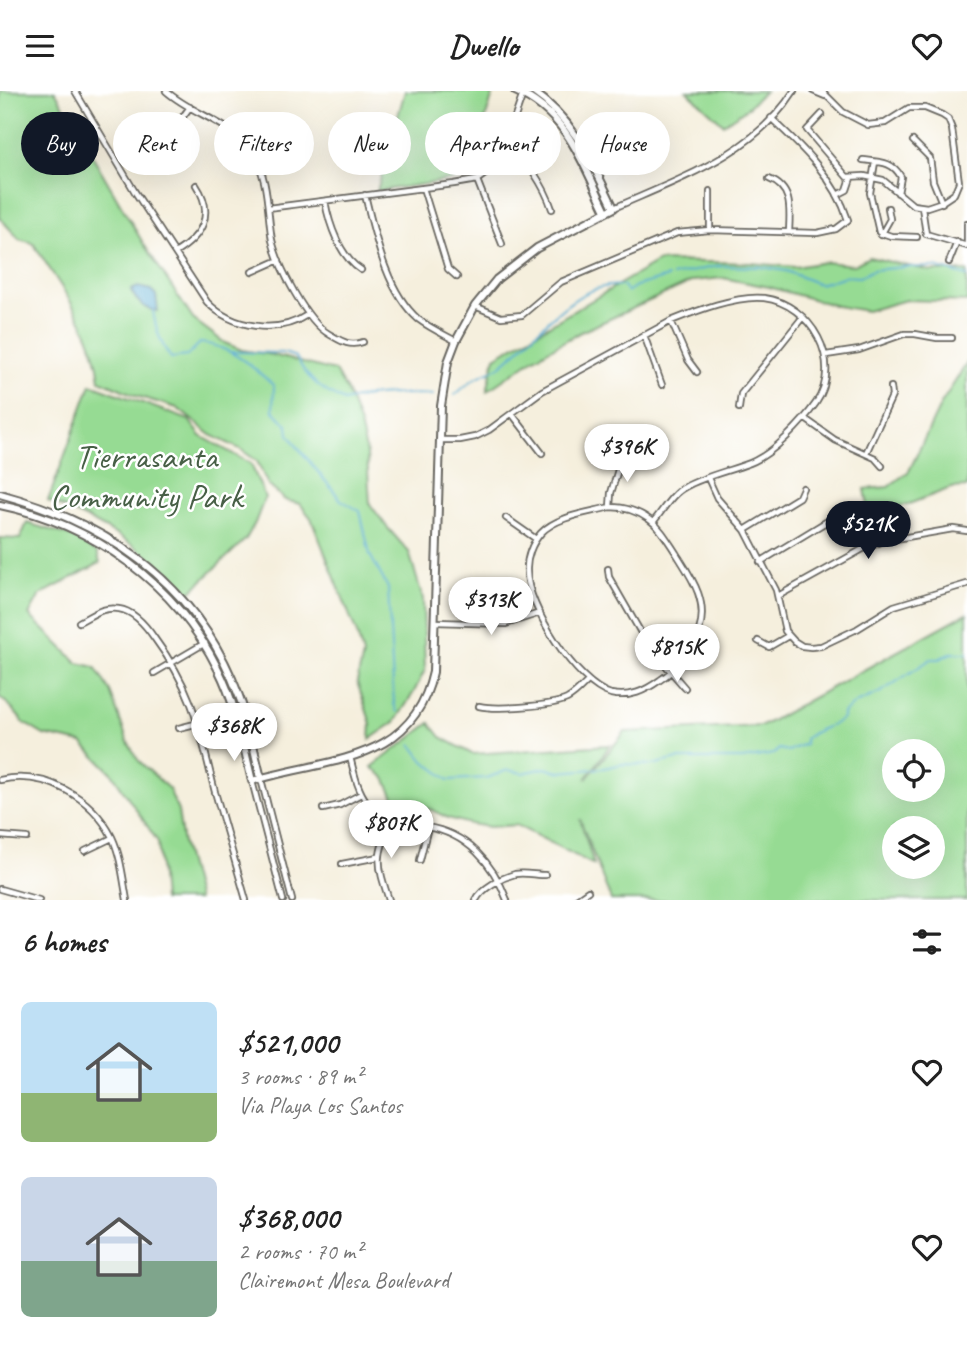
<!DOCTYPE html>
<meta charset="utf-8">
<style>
body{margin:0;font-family:Caveat,sans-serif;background:#f2f2f2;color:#222;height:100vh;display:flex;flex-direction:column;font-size:26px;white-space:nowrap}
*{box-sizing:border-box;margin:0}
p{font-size:23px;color:#767676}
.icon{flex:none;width:38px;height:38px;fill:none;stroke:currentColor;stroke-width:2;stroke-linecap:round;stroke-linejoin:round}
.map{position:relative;height:809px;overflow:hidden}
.side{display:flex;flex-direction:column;background:#fff;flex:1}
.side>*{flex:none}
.guide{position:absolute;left:21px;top:21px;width:926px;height:63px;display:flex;gap:14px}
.tools{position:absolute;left:882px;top:648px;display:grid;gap:14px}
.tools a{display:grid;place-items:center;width:63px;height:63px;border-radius:50%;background:#fff;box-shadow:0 7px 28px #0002;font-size:35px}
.price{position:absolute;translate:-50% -60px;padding:0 16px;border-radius:24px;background:#fff;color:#222;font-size:23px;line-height:46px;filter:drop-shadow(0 2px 4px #0008)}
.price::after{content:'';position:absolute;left:50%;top:42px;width:21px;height:16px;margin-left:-10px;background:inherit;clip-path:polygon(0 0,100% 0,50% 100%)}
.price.current{background:#111827;color:#fff}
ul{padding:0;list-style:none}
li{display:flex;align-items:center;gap:21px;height:175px;padding:0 21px}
li span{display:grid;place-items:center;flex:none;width:196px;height:140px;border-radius:10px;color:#555}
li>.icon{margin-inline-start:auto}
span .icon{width:84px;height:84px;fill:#fffc;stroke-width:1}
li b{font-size:30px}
h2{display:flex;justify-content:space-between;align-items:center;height:84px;padding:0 21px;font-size:30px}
.chip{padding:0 24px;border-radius:32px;background:#fff;box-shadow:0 7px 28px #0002;font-size:24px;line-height:63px}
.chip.current{background:#111827;color:#fff}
header{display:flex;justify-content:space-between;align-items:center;height:91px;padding:0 21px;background:#fff;font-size:32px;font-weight:700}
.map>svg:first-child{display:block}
.green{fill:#96db93;stroke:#597c58;stroke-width:2;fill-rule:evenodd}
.water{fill:#54aad0;stroke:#386376;stroke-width:2}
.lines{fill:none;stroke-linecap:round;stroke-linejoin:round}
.stream{stroke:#54aad0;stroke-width:2}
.minor-casing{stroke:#686660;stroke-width:8}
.major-casing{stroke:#686660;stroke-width:10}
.minor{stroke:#fff;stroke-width:4.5}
.major{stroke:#fff;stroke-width:6}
.labels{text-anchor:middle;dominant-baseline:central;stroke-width:5;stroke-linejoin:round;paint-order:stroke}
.park-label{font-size:35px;fill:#475f46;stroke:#fff}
</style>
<header><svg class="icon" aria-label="menu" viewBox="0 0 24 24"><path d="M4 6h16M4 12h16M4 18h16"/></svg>Dwello<svg class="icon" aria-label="heart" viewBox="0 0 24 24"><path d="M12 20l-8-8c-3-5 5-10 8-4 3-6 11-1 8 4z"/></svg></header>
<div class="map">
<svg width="967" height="809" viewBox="0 0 967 809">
<rect width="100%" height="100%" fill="#fff"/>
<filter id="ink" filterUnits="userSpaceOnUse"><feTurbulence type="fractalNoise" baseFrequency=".0143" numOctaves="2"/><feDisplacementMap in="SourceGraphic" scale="14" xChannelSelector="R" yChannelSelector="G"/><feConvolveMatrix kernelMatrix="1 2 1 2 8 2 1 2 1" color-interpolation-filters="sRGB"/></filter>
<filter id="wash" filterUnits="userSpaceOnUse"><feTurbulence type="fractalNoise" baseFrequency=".00686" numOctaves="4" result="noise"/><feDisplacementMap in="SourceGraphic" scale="28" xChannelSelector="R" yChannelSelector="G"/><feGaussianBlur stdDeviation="1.57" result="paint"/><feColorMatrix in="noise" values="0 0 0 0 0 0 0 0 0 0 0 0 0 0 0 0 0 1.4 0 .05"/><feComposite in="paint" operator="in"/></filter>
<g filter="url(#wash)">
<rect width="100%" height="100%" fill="#f5efdd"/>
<path class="green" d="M0 0H55L143 152 193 228 225 252 242 259 273 264 335 280 347 300 360 334 367 364 370 413 387 436 409 461 423 508 425 579 414 601 395 631 370 648 371 633 357 591 363 564 357 543 311 427 300 413 285 409 268 394 257 370 240 358 211 344 177 317 137 305 100 289C95 238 59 194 33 152L19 148 0 127Z
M405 0H494L466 87 377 100Z
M687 0H765L746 18 723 33Z
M869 166 931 180H967V211L906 209 867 220 837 215 769 196 723 187 693 190 581 241 536 266 487 300 495 266 659 170 751 172 795 176 825 171 854 174Z
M967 272V396L951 397 909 413 886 419 868 416 865 398 888 396 909 380 942 311Z
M91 293 189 329 201 345 251 373 265 406 255 432 246 448 186 505C154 460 98 431 48 410Z
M27 432 71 445 97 461 100 472 40 504 29 524 78 572 95 576 110 600 127 649 138 669 169 698 178 720 183 753 198 809H163L158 751 111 681 82 652 44 644 24 632 8 613 0 607V447L20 448Z
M967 522V809H611L580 728 594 774 516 734 490 736 470 733 448 727 432 719 395 709 385 687 372 676 430 632 441 646 472 663 610 654 586 688 625 641 762 635ZM894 660H933V698H894ZM894 737H933V775H894Z"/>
<path class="water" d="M138 196 151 199 156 204 158 220C146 219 136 211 131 199Z"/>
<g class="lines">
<path class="stream" d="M672 185 717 175 760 176 786 180 819 193 846 185 859 186 873 179 905 176H935L967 185
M153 220C156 238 160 252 171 267L187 265 200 252C227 253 255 277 274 295L273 319 288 335 289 343 296 354 341 409 360 420 370 464 388 497 394 613 397 621
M231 261 284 262 296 266C307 288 321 299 344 310 374 302 402 302 433 304
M455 304C462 298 469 291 476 287 484 282 493 280 500 275 535 248 574 189 623 195L627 201 636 195 668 186
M411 653 424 670 449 689 487 687 508 679 523 682 545 677 559 681 604 677 622 673 652 674 678 668H742L774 663 779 658 788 660 805 653V648C815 637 832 637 843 627V622L856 612 881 601 931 568H939L951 562H967"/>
</g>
</g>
<g filter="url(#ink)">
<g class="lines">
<defs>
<path id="minor" d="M75 0 135 101 207 211C232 237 277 244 307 224
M166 0C193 24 230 30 252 61 269 86 267 121 272 149 278 175 306 230 329 243 341 250 349 256 363 251
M813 0 825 5
M822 0 843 21 868 34 885 32 909 17H925L942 24 948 28 952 38 959 91 954 103 942 111 927 116 913 114 883 89 864 85 847 86 807 39 822 23
M160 42 173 39 190 16
M913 50 930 67 933 90 942 112
M505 54C524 60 546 99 552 118
M863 69C879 71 893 70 901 86L898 102
M875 71 870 102 879 141 891 145 917 146
M769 88C793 97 790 119 789 141
M477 89 502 153
M423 97 448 178 457 186
M365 104C375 144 386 200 418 228 430 237 443 243 456 250
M837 104 847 99 851 87
M325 110C329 133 340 166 361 179
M922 116 926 143 967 155
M268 117 454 93 477 89 495 76 500 69 524 0
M614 117C679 88 754 63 794 0
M710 139V100
M881 144 890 128 888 117
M967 155V133
M175 162C201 146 216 124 196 94
M949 171 957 151
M252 181 279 169
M475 215 501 226 522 224 561 191 677 142 710 139 817 142 836 138 848 129C835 87 802 56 771 27
M671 230 688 269 697 281
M644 244 662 294
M826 264 859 259 904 243H915L937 247H952
M739 317 741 303 802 227
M512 323 542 362
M804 327 835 349 875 367 882 375
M440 349H460L475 346 489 339 542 300 671 230C696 220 737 204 764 207 811 213 844 271 816 312 802 332 773 363 750 372 729 380 705 385 685 396 672 402 662 421 653 431
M866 362 892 305 891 296
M708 387 717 407 745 439 776 499 785 540 794 550 802 555 811 556 821 555 857 538 894 515 967 493
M610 416C625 416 638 420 650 429 661 437 668 450 676 462 691 486 709 510 699 540 693 560 677 578 660 589 645 600 630 607 611 603 577 594 527 515 527 481 526 467 532 452 541 442 557 425 588 422 610 416Z
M610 416 611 402 622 365
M506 427 536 448
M745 439 799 406 803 397
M760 471 839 423 844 417
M608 478 609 486 648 554 685 597
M778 505 863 458 884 450 953 438 967 440
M79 531C93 524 103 515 119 518 134 520 147 536 155 548 195 602 199 638 215 701 225 737 236 773 246 809
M435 531 506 533 540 522
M758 550 769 556 788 545
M154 582 205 552
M479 615C496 619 552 615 567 608 575 604 582 596 588 590
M179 637 199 632
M350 666C354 681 357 698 367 711 383 730 403 732 426 736 467 742 493 772 507 809
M261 688 292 809
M0 689C45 679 92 706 112 746 121 765 123 788 127 809
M252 690 283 809
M323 718 340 714 361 703
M0 745 27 747
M85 760 112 747
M420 769 428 736
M342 773 378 766
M0 798 39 809
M389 809C376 770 376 767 392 729
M476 809C482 797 501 787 515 783 524 781 535 784 545 784
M575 809 588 800"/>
<path id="major" d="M515 0C568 23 583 73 606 120
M0 403C111 433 198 494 239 605 249 631 254 660 261 687
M0 414C93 433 176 493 218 578 236 613 243 653 252 690 325 667 413 674 433 581L441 315 448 271 456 250 475 215 497 188 537 157 614 117C592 72 575 29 532 0"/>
</defs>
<use href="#minor" class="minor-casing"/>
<use href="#major" class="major-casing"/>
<use href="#minor" class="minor"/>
<use href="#major" class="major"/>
</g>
</g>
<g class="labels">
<g class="park-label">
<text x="146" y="365">Tierrasanta<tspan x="146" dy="40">Community Park</tspan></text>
</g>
</g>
</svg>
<div class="tools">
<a><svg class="icon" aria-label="locate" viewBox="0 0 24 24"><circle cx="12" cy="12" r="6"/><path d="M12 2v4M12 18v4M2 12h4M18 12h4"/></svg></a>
<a><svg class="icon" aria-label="layers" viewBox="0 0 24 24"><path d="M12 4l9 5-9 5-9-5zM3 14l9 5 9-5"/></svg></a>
</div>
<b class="price" style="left:627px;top:393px">$396K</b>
<b class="price current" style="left:868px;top:470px">$521K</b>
<b class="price" style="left:491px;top:546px">$313K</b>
<b class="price" style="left:677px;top:593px">$815K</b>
<b class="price" style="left:234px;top:672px">$368K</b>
<b class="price" style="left:391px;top:769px">$807K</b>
<div class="guide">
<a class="chip current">Buy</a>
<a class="chip">Rent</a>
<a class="chip">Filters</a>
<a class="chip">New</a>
<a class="chip">Apartment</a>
<a class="chip">House</a>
</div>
</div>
<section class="side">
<h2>6 homes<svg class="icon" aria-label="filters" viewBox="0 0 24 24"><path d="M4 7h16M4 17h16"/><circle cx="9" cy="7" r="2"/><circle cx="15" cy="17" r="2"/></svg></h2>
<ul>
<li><span style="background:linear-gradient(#bfe0f5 65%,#8fb573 0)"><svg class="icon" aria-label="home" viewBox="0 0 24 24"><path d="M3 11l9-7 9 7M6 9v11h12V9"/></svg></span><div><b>$521,000</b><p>3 rooms · 89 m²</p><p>Via Playa Los Santos</p></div><svg class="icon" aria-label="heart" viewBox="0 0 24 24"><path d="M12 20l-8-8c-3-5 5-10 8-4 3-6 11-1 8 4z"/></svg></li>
<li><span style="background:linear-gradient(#c9d6e8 60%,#7fa58c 0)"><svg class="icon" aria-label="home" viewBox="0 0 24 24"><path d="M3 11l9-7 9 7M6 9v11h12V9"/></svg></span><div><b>$368,000</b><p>2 rooms · 70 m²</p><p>Clairemont Mesa Boulevard</p></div><svg class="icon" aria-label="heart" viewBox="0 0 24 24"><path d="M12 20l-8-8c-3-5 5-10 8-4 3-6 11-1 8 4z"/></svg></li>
</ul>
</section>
